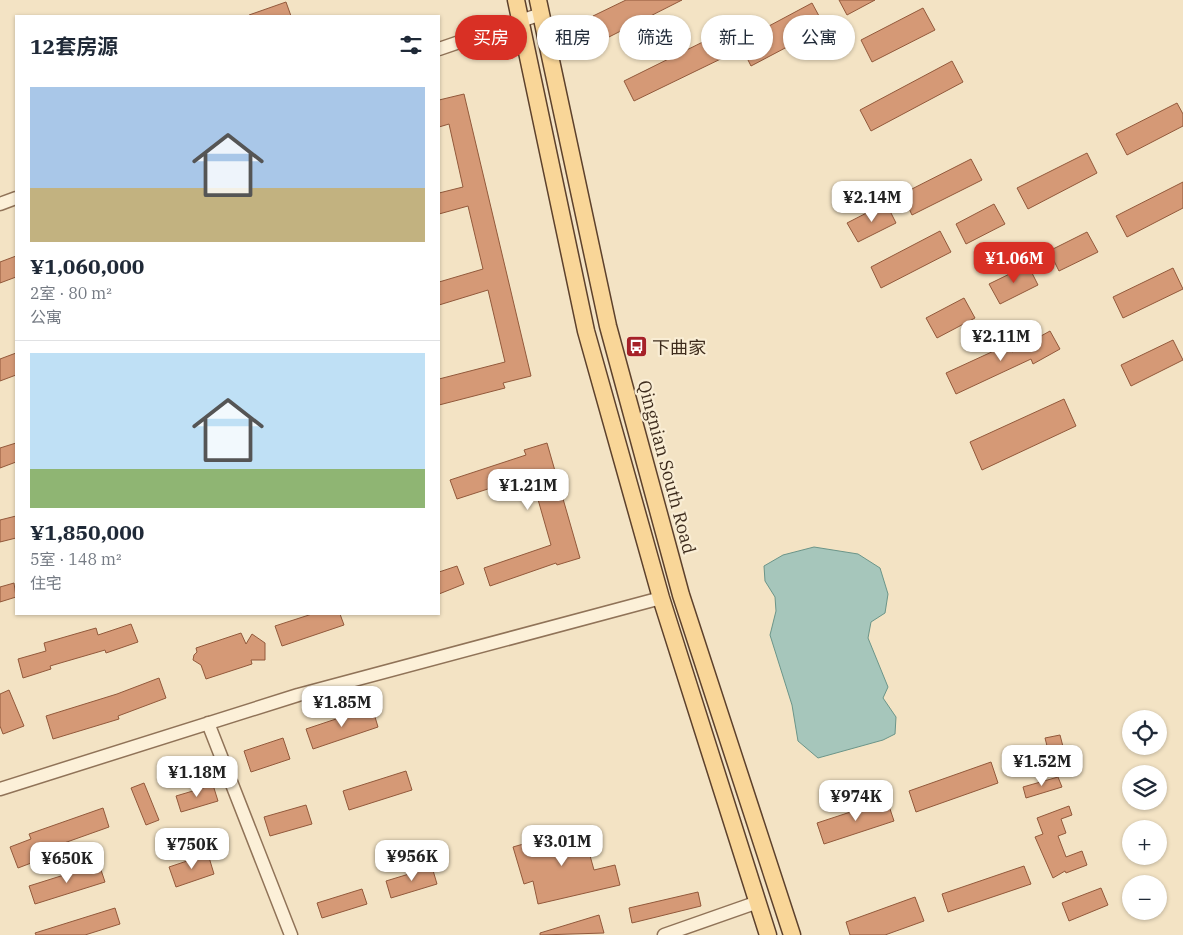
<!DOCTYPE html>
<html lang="zh">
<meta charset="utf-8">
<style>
body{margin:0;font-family:"IBM Plex Serif","Noto Sans SC",serif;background:#f6f6f7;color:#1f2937;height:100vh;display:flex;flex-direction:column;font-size:19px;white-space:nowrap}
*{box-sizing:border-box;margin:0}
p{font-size:16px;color:#747a83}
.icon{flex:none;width:28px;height:28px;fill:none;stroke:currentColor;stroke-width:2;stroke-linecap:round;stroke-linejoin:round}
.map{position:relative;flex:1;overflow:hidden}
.details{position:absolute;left:15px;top:15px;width:425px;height:600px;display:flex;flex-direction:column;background:#fff;border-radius:0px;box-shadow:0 1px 4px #0004}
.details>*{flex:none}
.hud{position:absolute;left:455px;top:15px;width:475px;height:45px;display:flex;gap:10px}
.fabs{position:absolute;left:1122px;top:710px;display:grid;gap:10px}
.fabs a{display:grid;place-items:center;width:45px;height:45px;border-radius:50%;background:#fff;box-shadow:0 1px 4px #0004;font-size:25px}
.price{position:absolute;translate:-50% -42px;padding:0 11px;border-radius:10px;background:#fff;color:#222;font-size:16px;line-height:32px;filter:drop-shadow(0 1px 2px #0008)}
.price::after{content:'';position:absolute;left:50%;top:30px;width:15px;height:11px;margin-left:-8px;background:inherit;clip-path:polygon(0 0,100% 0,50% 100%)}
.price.current{background:#d93025;color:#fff}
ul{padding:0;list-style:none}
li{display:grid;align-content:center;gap:10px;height:265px;padding:0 15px}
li+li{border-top:1px solid #e0e1e3}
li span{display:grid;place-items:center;height:155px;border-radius:0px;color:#555}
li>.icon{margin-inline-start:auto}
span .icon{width:90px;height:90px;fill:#fffc;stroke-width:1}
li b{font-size:21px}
h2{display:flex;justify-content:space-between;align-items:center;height:60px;padding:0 15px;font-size:21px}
.chip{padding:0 18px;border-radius:22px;background:#fff;box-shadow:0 1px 4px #0004;font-size:18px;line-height:45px}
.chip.current{background:#d93025;color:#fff}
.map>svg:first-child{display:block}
.water{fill:#a6c6bb;stroke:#6b9589}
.building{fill:#d59976;stroke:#92593b}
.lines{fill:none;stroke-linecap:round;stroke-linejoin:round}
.minor-casing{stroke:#907358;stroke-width:15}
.major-casing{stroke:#5d412c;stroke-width:19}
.minor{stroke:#fcf0d8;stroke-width:12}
.major{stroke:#f9d698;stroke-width:16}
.labels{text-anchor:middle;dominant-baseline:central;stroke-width:4.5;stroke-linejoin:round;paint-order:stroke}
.poi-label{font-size:18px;fill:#3e2c1d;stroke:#f9edd4;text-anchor:start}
.street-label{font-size:18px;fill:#3e2c1d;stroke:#f9edd4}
</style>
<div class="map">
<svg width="1183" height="935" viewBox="0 0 1183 935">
<rect width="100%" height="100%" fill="#f3e3c4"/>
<path class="water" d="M814 547 858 554 880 568 888 594 885 613 871 622 868 638 888 687 883 698 896 717 895 734 883 740 818 758 798 741 792 705 770 635 776 611 775 597 765 581 764 566 783 555Z"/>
<path class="building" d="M626 0H682L605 39 593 16Z
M839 0H875L847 15Z
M286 2 291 16H249V15Z
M812 3 825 27 751 66 739 42Z
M923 8 935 30 872 62 861 40Z
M723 32 733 53 634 101 624 81Z
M952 61 963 82 871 131 860 110Z
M464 94 531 376 503 383 505 388 439 405V379L505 362 488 290 439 305V282L483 269 468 206 439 214V193L463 187 449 124 439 127V100Z
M1177 103 1183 114V126L1127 155 1116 134Z
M1087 153 1097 173 1028 209 1017 188Z
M971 159 982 180 912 215 902 194Z
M1183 182V208L1127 237 1116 216Z
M886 203 896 223 858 242 847 223Z
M994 204 1005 224 966 244 956 224Z
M940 231 951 252 881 288 871 267Z
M1087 232 1098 252 1059 271 1049 251Z
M16 256V277L0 283V262Z
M1028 265 1038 285 1000 304 989 284Z
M1173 268 1183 289 1123 318 1113 297Z
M964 298 975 318 937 338 926 318Z
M1050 331 1060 349 1033 364 1031 359 956 394 946 373 1009 344 1012 352Z
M1173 340 1183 360 1131 386 1121 365Z
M16 353V375L0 381V359Z
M1064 399 1076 426 982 470 970 442Z
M16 443V462L0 468V448Z
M547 443 580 558 557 565 556 563 490 586 484 568 551 545 531 475 457 499 450 480 526 455 524 450Z
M16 516V538L0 542V520Z
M457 566 464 584 439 594V572Z
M14 583 16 597 0 602V587Z
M312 614H340L344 625 282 646 275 626Z
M131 624 138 642 106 653 105 650 50 666 51 669 23 678 18 659 46 651 44 643 96 628 98 635Z
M241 633 246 644 252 634 265 643V660H251L252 664 206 679 201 665 193 660 194 655 197 652 196 648Z
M159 678 166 698 118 716 119 719 53 739 46 716 117 694Z
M9 690 24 726 3 734 0 726V694Z
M372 707 378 727 313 749 306 729Z
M1060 735 1067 762 1052 766 1045 738Z
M283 738 290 759 251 772 244 751Z
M991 762 998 783 916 812 909 791Z
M406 771 412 790 349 810 343 791Z
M1058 777 1062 787 1026 798 1023 787Z
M144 783 159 820 146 825 131 788Z
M213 785 218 801 181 812 176 796Z
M887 800 894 821 824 844 817 823Z
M306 805 312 824 270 836 264 817Z
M1069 806 1072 815 1061 819 1066 833 1058 836 1066 857 1082 851 1087 865 1066 873 1065 871 1053 878 1035 837 1043 834 1037 818Z
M103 808 109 827 36 853 39 860 18 868 10 847 31 839 29 834Z
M582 827 594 870 615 865 620 885 538 904 533 881 524 884 513 847Z
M208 854 214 874 176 887 169 867Z
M99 864 105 882 35 904 29 886Z
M1024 866 1031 884 948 912 942 894Z
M432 867 437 884 391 898 386 881Z
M1101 888 1108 905 1069 921 1062 903Z
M362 889 367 904 322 918 317 903Z
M698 892 701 906 632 923 629 908Z
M915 897 924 921 885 935H850L846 922Z
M115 908 120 924 85 935H36L35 933Z
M599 915 604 933 540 935V933Z"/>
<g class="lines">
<defs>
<path id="minor" d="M439 49 541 14
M0 204 16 198
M208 723 291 935
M0 789 298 695 661 598
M664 935 758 902"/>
<path id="major" d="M516 0 586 331 661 598 768 935
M538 0 608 326 681 595 792 935"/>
</defs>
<use href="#minor" class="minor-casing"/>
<use href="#major" class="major-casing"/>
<use href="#minor" class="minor"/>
<use href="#major" class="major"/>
</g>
<defs>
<symbol id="bus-square" viewBox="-11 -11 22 22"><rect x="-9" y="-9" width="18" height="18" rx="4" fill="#a62128" stroke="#f9edd4"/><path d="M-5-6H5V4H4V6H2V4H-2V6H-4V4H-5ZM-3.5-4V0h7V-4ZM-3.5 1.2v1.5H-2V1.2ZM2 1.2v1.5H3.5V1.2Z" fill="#fff"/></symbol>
</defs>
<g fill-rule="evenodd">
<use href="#bus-square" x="624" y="334" width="25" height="25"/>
</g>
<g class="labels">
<g class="poi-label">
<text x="652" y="347">下曲家</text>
</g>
<g class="street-label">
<text transform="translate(667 467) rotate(75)">Qingnian South Road</text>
</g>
</g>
</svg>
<div class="fabs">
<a><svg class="icon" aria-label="locate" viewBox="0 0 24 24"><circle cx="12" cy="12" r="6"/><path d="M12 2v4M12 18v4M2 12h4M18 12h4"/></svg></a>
<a><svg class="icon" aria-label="layers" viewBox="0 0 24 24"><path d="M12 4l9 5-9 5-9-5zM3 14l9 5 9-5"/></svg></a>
<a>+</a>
<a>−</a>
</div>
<b class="price" style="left:872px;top:223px">¥2.14M</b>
<b class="price current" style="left:1014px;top:284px">¥1.06M</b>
<b class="price" style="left:1001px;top:362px">¥2.11M</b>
<b class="price" style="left:528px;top:511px">¥1.21M</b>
<b class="price" style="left:342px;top:728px">¥1.85M</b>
<b class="price" style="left:1042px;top:787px">¥1.52M</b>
<b class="price" style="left:197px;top:798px">¥1.18M</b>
<b class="price" style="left:856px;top:822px">¥974K</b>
<b class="price" style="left:562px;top:867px">¥3.01M</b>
<b class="price" style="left:192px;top:870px">¥750K</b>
<b class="price" style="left:412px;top:882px">¥956K</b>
<b class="price" style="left:67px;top:884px">¥650K</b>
<div class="hud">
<a class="chip current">买房</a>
<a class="chip">租房</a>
<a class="chip">筛选</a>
<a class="chip">新上</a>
<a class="chip">公寓</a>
</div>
<section class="details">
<h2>12套房源<svg class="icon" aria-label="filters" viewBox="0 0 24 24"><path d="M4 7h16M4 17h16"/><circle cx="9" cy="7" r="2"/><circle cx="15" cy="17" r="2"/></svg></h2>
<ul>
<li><span style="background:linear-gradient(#a9c7e8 65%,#c2b280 0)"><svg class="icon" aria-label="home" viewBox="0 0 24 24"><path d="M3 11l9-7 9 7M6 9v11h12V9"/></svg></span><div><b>¥1,060,000</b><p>2室 · 80 m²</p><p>公寓</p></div></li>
<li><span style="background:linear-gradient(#bfe0f5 75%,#8fb573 0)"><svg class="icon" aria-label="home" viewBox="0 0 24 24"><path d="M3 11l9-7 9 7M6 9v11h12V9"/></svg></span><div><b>¥1,850,000</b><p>5室 · 148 m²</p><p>住宅</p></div></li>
</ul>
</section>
</div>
